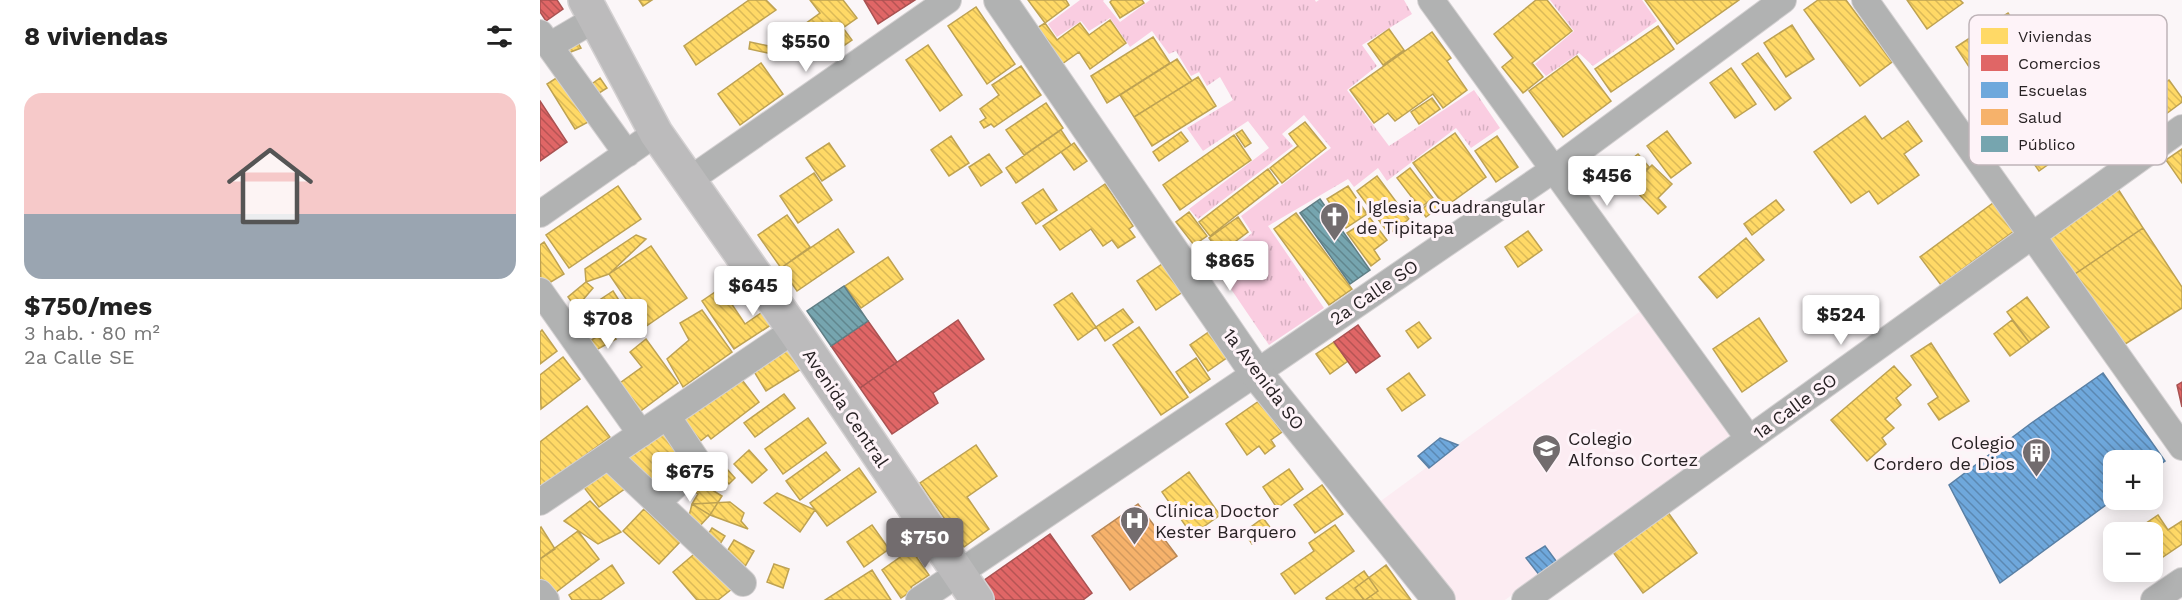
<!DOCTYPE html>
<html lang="es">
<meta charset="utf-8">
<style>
body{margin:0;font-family:"Work Sans",sans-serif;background:#f2f2f2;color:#222;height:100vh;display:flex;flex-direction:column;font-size:22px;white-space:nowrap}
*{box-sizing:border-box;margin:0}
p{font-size:20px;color:#767676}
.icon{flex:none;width:33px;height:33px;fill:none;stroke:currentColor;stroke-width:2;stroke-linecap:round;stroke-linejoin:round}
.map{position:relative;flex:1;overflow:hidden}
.drawer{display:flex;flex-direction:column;background:#fff;width:540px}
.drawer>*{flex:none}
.tools{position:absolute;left:1563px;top:450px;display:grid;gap:12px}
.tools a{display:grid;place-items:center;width:60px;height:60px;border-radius:12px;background:#fff;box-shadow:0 3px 15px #0003;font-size:30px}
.price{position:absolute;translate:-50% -51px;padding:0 14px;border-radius:6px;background:#fff;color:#222;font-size:20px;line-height:39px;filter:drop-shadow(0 2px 3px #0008)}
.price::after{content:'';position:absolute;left:50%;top:36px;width:18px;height:14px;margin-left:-9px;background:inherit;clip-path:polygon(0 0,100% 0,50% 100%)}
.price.selected{background:#726c6e;color:#fff}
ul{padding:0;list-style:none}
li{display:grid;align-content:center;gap:12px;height:318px;padding:0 24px}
li span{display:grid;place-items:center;height:186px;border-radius:18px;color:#555}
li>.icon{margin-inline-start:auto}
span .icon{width:108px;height:108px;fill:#fffc;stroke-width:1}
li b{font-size:26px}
h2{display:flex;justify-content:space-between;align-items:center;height:72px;padding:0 24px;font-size:26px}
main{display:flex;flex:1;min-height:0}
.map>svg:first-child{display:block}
.built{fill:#fcecf2}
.grass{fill:url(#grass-tufts)}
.homes{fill:url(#homes-back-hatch);stroke:#bea252;stroke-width:1.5}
.shops{fill:url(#shops-back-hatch);stroke:#a95252;stroke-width:1.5}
.schools{fill:url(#schools-back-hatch);stroke:#5a80a5;stroke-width:1.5}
.health{fill:url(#health-back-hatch);stroke:#b88756;stroke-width:1.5}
.public{fill:url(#public-back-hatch);stroke:#5f7e85;stroke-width:1.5}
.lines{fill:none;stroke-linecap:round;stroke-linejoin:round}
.minor-casing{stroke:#d4d1d2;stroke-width:28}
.tertiary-casing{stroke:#d4d1d2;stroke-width:34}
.secondary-casing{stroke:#d4d1d2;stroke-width:36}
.minor{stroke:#b1b2b2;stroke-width:26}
.tertiary{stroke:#b1b2b2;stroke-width:32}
.secondary{stroke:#bcbbbc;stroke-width:33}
.labels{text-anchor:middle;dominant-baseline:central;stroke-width:6;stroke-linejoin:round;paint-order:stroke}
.poi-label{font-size:18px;fill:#282224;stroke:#fef3f8;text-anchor:start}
.street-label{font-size:18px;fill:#282224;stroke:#fef3f8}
.key{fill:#fef3f8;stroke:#beb4b8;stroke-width:1.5}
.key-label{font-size:16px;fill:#282224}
</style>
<main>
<section class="drawer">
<h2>8 viviendas<svg class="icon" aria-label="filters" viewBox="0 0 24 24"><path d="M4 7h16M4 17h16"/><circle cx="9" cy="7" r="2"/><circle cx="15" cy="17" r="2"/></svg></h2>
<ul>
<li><span style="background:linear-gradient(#f6c9c9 65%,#9aa5b1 0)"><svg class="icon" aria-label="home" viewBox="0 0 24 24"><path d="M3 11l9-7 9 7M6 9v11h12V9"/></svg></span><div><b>$750/mes</b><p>3 hab. · 80 m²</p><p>2a Calle SE</p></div></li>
</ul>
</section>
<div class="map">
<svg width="1642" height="600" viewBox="0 0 1642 600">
<defs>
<pattern id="grass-tufts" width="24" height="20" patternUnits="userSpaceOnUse" patternTransform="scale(1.5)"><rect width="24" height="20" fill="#facde1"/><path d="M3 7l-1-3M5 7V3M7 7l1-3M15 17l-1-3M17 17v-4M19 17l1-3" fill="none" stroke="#d6b0c1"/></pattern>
<pattern id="homes-back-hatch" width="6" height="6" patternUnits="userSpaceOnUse" patternTransform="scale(1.5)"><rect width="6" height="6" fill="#ffd966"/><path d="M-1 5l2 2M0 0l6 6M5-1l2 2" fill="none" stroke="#dbba58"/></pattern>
<pattern id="shops-back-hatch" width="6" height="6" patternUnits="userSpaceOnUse" patternTransform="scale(1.5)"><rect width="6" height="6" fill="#e06666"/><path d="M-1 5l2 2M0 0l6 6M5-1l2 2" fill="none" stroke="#b65454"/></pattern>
<pattern id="schools-back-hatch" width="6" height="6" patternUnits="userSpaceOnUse" patternTransform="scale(1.5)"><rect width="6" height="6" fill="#6fa8dc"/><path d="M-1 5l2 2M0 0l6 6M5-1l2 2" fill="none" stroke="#5b88b2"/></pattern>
<pattern id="health-back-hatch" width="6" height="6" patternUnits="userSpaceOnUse" patternTransform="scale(1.5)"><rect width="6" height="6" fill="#f6b26b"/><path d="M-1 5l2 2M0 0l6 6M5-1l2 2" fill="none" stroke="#d3995d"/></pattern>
<pattern id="public-back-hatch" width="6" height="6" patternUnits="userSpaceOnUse" patternTransform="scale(1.5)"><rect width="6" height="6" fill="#76a5af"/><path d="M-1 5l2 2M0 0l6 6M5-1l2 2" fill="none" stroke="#61868e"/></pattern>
</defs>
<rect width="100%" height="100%" fill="#fbf6f8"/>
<path class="built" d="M1102 310 1193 433 965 600H909L838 503Z"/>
<path class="grass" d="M540 0H564L563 1 580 22 610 0H775L776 2 779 0H864L872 14 822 45 837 66 807 90 849 146 934 90 960 128 931 148 916 128 847 181 838 168 814 187 808 179 728 226 784 308 729 345 674 264 712 233 701 216 791 148 764 115 742 134 753 146 658 219 649 209 729 148 708 121 663 151 647 128 693 100 680 77 667 86 659 72 651 76 636 51 629 54 612 31 590 47 570 18 549 31 541 21 517 37 508 24Z
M1010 0H1102L1117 21 1053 66 1039 53 1006 76 995 64 1034 31Z"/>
<path class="homes" d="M99 0H112L103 6Z
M209 0H226L236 10 156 65 144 46Z
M270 0H303L317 18 303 28 312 40 289 56 265 24 280 13Z
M488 0H526L529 5 505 23Z
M572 0H602L604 3 580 18 570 2Z
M996 0H1007L1032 31 992 63 1003 77 983 93 962 67 973 58 954 34Z
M1105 0H1199L1137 44Z
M1278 0H1306L1352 62 1320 86 1264 10Z
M1367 0H1420L1423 3 1387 29Z
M436 7 475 64 447 84 408 26Z
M1468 13 1493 50 1441 85 1416 47Z
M570 20 586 43 550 69 539 52 522 64 497 28 505 23 517 40 540 23 549 35Z
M1252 25 1274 59 1246 77 1224 43Z
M1118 26 1134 49 1071 92 1055 69Z
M849 29 864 50 843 65 828 44Z
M892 32 911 58 907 61 927 90 903 108 893 94 855 121 848 113 834 123 810 90Z
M34 36 41 48 28 53 23 43Z
M613 37 630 63 567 103 551 76Z
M210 42 243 49 241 56 209 49Z
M388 45 422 95 400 111 366 60Z
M1218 53 1251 98 1235 110 1202 64Z
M1037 56 1071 101 1023 137 989 91Z
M637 59 652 81 594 117 580 95Z
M221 63 243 94 200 125 178 94Z
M481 66 501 95 454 127 451 124 444 128 440 122 446 118 440 109 459 95 452 85Z
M1191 68 1216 104 1195 118 1170 83Z
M1549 72 1564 93 1559 97 1574 118 1499 171 1483 148 1498 137 1484 117Z
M21 75 50 121 35 129 7 84Z
M658 77 676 106 612 146 594 117Z
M60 78 67 88 56 95 49 86Z
M1629 80 1642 98V102L1626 114 1621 107 1609 115 1599 101Z
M892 98 900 109 879 124 871 112Z
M506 103 523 128 484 155 466 130Z
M1325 116 1342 139 1368 121 1382 141 1364 154 1379 175 1338 204 1329 191 1311 203 1274 152Z
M765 122 786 148 742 183 730 168 758 146 749 134Z
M521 130 531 145 476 183 466 168Z
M702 130 711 143 705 147 696 134Z
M1127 131 1151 163 1131 178 1107 146Z
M641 132 648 141 619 161 613 152Z
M915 133 946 177 905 207 873 163Z
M694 135 711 160 640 210 623 185Z
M411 136 429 163 409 176 391 150Z
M957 136 978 167 956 182 935 151Z
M289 143 305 166 282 181 266 158Z
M534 143 547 161 534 170 521 152Z
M1642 149V183L1626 160Z
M449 154 462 172 441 186 429 167Z
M1098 154 1109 167 1090 182 1079 169Z
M1112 165 1132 184 1118 198 1126 207 1118 214 1091 186Z
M870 168 893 198 880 208 857 178Z
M728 169 738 183 670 236 659 222Z
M274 173 292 200 258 223 240 196Z
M837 176 869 219 849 234 817 191Z
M565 184 593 226 589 229 595 237 578 248 572 240 563 246 551 229 520 250 503 226Z
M78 186 101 219 29 268 6 235Z
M808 186 827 214 806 228 787 199Z
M503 189 517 210 496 224 482 203Z
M1578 189 1603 228 1532 276 1506 237Z
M893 200 898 208 886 217 881 210Z
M1236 200 1244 210 1212 235 1204 224Z
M1453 203 1474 231 1401 285 1380 257Z
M649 212 667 236 654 245 636 222Z
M756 213 812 289 789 305 734 229Z
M247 215 270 247 241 268 218 235Z
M698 217 708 232 680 253 669 238Z
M830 218 847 240 834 250 840 259 831 266 807 233Z
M1603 228 1642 287V308L1579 348 1532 276Z
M298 229 314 252 257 291 241 268Z
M988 231 1002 250 978 267 965 247Z
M96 235 106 239 69 274 46 282 45 269Z
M1206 238 1224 260 1177 298 1159 277Z
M4 242 24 274 1 288 0 245Z
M111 246 147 298 105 327 69 274Z
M634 256 653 285 616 310 597 281Z
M348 257 363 279 321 308 305 286Z
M46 282 53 288 36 308 28 297Z
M181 288 205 324 231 306 240 319 194 349 162 301Z
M73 291 84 308 48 332 37 315Z
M532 293 556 327 538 340 514 305Z
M1487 297 1509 327 1489 342 1467 312Z
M583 309 593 322 565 341 556 327Z
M162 310 192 352 143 387 127 359 149 340 140 323Z
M1219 318 1247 361 1202 392 1173 349Z
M1472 320 1489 342 1470 356 1454 334Z
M879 322 891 338 878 348 866 331Z
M599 327 648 397 621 415 573 345Z
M2 330 17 351 0 364V332Z
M67 330 76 339 56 350 50 341Z
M670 331 688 357 668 371 650 345Z
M106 339 138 383 94 416 73 388 102 367 90 352Z
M250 340 266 366 226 391 210 365Z
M794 342 808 361 790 374 776 354Z
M1391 343 1429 401 1399 420 1388 404 1398 397 1371 356Z
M23 357 40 379 1 409 0 375Z
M656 358 670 379 650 393 636 372Z
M1354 366 1371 385 1356 398 1361 405 1345 419 1354 428 1342 438 1346 444 1327 461 1291 420Z
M196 372 219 402 171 439 168 435 158 443 137 417Z
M869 373 885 395 862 411 847 389Z
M244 394 255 408 215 437 204 423Z
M719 401 742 432 731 440 735 446 725 454 719 446 707 455 686 424Z
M47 406 70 437 2 487 0 484V442Z
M268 418 286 443 243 474 225 449Z
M123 423 148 460 110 490 79 455Z
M436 445 457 476 427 497 449 529 424 547 380 483Z
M209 450 227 470 212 483 194 464Z
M286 452 300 470 260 500 246 481Z
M178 459 195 478 189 484 181 475 171 480 164 473Z
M66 461 86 488 59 507 39 481Z
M319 468 336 492 287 526 270 503Z
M749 469 763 489 737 508 723 487Z
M649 472 680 515 652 535 622 492Z
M156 480 182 496 170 515 152 504 158 494 151 489Z
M782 485 803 514 775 533 754 505Z
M237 493 275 510 260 532 224 503Z
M50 501 81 532 58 544 24 521Z
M190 502 204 513 201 521 208 529 170 515 157 529 146 528 152 504Z
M104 509 140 542 119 564 83 531Z
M1127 511 1157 553 1103 593 1072 551Z
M1618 515 1628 530 1642 521V544L1623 557 1612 541V532H1607L1602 526Z
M723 518 732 530 712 544 704 532Z
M332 525 349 549 324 567 307 542Z
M795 525 814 551 755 594 741 574 774 551 769 543Z
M1 527 15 549 0 559V528Z
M172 528 185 536 177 549 164 541Z
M38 531 59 559 11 596 0 583V559Z
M194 540 214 551 203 570 183 558Z
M159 550 192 589 178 600H157L133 572Z
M373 552 389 575 371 587 373 590 361 598 342 570 366 553 367 556Z
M234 564 249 569 243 588 227 582Z
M72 565 84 583 60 600H32L29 595Z
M846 565 871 600H824L815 588Z
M332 570 351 600H285Z
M824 571 838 591 825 600H787L786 598Z"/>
<path class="shops" d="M0 0H17L23 9 6 21 0 12Z
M324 0H375L338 24Z
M0 101 27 142 0 161Z
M418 320 444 359 393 393 398 403 352 434 320 388Z
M328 321 357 362 320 388 291 346Z
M818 325 840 356 816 373 794 342Z
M1642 382V407L1637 385Z
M510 534 552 593 543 600H442L433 588Z"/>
<path class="schools" d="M1563 373 1625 461 1612 470V460H1574V499L1460 583 1409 485 1490 424Z
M900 438 918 445 889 468 878 456Z
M1005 546 1022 569 1004 581 986 558Z"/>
<path class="health" d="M598 504 637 556 590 590 552 536Z"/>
<path class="public" d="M780 199 830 270 810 284 760 213Z
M304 286 328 321 291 346 267 311Z"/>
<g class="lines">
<defs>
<path id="minor" d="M891 0 1209 439
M1325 0 1642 447
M0 33 87 154
M9 46 55 19
M148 181 408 0
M0 214 116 133
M0 291 101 434
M68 456 203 583
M0 502 254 330
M118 502 151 471 155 466 156 459 127 416
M0 593 6 600
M379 600 716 373 1013 170 1243 0
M985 600 1642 128
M1614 600 1642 581"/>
<path id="tertiary" d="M460 0 716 373 899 600"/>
<path id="secondary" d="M45 0 116 133 254 330 437 600"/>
</defs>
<use href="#minor" class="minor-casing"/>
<use href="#tertiary" class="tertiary-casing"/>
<use href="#secondary" class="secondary-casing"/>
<use href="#minor" class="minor"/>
<use href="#tertiary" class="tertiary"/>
<use href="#secondary" class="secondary"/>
</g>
<defs>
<symbol id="church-pin" viewBox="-11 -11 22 30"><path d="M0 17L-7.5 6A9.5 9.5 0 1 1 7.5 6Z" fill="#726c6e" stroke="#fef3f8"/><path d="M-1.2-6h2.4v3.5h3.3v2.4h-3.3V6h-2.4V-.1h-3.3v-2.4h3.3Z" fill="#fff"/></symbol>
<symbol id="university-pin" viewBox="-11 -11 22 30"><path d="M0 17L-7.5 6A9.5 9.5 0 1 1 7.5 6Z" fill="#726c6e" stroke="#fef3f8"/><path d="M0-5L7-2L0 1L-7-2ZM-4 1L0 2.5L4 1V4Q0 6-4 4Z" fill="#fff"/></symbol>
<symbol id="building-pin" viewBox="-11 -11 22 30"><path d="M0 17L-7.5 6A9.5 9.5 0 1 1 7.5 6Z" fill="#726c6e" stroke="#fef3f8"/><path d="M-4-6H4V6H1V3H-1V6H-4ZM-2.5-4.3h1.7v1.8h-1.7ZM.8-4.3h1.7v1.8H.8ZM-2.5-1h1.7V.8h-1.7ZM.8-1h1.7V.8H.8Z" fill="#fff"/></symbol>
<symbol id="hospital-pin" viewBox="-11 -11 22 30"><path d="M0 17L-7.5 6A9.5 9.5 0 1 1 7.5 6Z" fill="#726c6e" stroke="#fef3f8"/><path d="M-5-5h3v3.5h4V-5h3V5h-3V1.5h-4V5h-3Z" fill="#fff"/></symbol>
</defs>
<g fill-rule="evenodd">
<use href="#church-pin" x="778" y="200" width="33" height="45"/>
<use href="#university-pin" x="990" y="432" width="33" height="45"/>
<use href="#building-pin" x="1480" y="436" width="33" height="45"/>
<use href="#hospital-pin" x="578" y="504" width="33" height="45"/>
</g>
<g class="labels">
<g class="poi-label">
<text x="816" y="206">I Iglesia Cuadrangular<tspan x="816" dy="21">de Tipitapa</tspan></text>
<text x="1028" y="438">Colegio<tspan x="1028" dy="21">Alfonso Cortez</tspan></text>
<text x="1475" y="442" text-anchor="end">Colegio<tspan x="1475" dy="21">Cordero de Dios</tspan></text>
<text x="615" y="510">Clínica Doctor<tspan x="615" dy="21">Kester Barquero</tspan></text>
</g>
<g class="street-label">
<text transform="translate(834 292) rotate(-34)">2a Calle SO</text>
<text transform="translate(724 379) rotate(53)">1a Avenida SO</text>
<text transform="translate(1255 406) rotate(-36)">1a Calle SO</text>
<text transform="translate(306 408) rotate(56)">Avenida Central</text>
</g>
</g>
<rect x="1429" y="15" width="198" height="150" rx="9" class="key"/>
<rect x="1441" y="28" width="27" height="16" fill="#ffd966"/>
<rect x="1441" y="55" width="27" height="16" fill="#e06666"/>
<rect x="1441" y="82" width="27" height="16" fill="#6fa8dc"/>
<rect x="1441" y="109" width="27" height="16" fill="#f6b26b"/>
<rect x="1441" y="136" width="27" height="16" fill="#76a5af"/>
<g class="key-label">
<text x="1478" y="42">Viviendas</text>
<text x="1478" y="69">Comercios</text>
<text x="1478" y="96">Escuelas</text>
<text x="1478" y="123">Salud</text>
<text x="1478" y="150">Público</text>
</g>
</svg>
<div class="tools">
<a>+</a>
<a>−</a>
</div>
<b class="price" style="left:266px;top:73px">$550</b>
<b class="price" style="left:1067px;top:207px">$456</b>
<b class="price" style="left:690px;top:292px">$865</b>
<b class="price" style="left:213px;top:317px">$645</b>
<b class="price" style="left:1301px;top:346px">$524</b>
<b class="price" style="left:68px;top:350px">$708</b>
<b class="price" style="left:150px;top:503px">$675</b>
<b class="price selected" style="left:385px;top:569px">$750</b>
</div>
</main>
